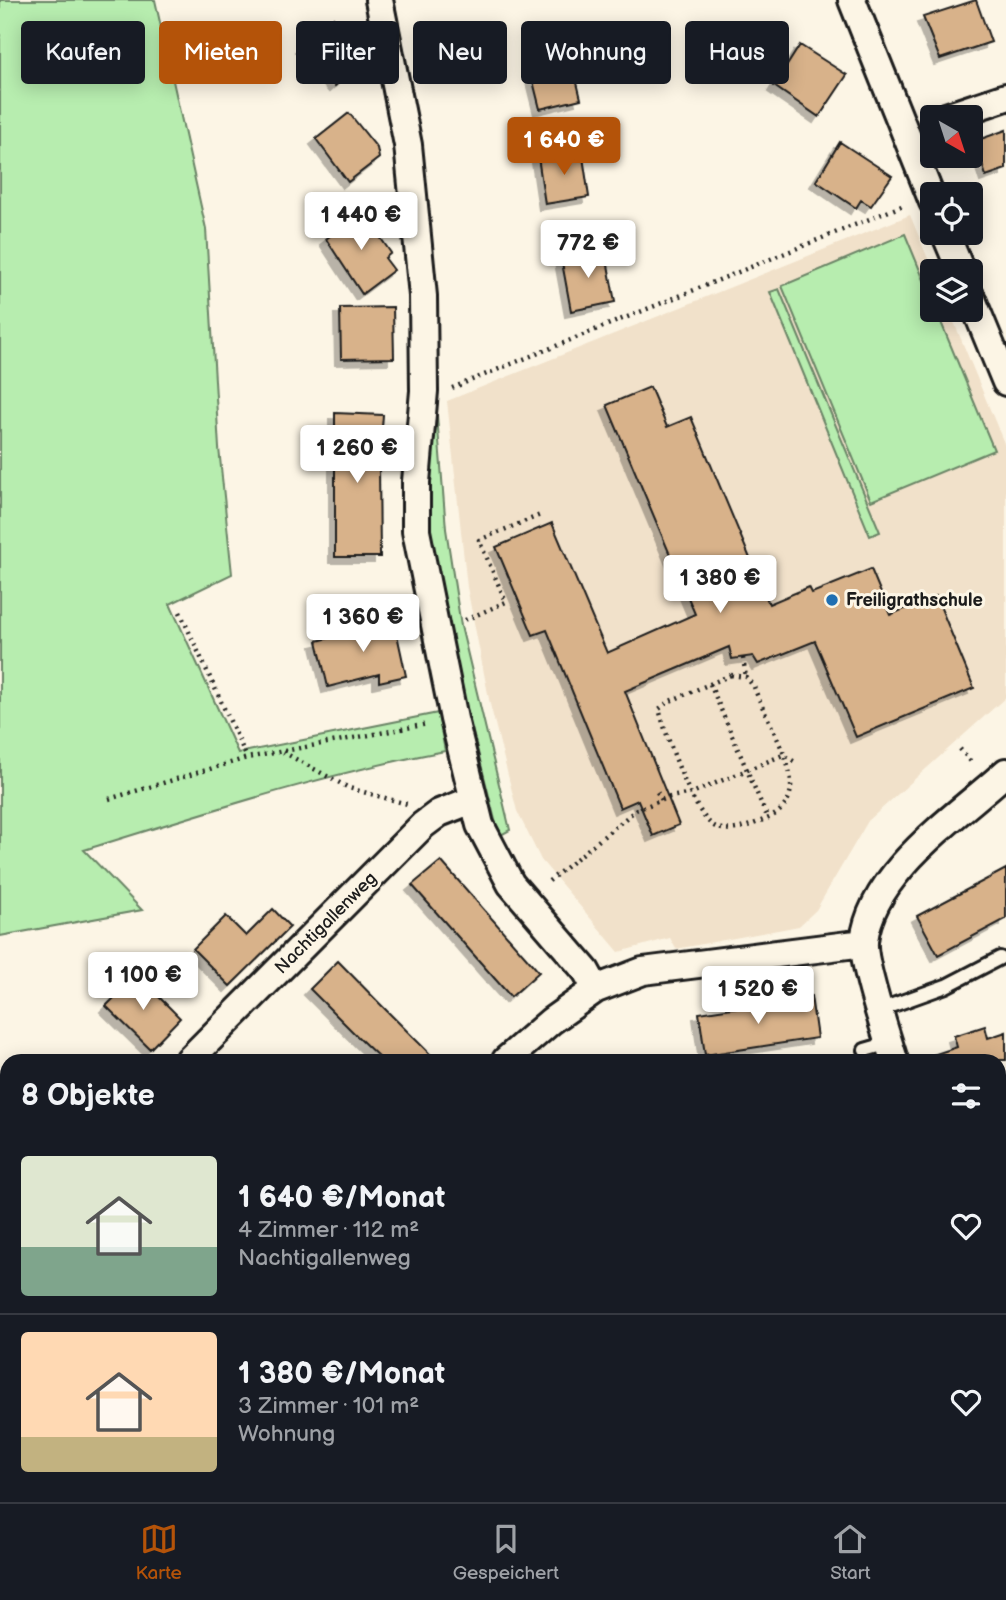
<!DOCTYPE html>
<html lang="de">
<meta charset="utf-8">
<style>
body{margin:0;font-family:"Balsamiq Sans",sans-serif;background:#242831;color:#f1f3f6;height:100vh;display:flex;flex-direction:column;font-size:26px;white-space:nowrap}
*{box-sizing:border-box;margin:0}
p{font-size:23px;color:#9ea1a6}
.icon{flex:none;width:38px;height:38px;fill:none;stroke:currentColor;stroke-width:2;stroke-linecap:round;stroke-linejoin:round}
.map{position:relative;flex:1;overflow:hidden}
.details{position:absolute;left:0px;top:1054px;width:1006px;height:450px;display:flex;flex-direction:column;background:#171b24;border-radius:21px 21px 0 0;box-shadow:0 4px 18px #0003}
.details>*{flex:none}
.top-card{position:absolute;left:21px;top:21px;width:964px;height:63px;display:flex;gap:14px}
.needle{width:46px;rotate:141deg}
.tools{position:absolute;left:920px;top:105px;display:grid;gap:14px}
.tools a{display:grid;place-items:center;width:63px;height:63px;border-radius:7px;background:#171b24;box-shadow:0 4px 18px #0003;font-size:35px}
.price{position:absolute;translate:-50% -60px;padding:0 16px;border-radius:7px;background:#fff;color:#222;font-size:23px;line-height:46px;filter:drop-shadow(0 2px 4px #0008)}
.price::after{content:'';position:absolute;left:50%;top:42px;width:21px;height:16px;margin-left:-10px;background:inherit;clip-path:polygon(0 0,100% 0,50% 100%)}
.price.current{background:#b45309;color:#fff}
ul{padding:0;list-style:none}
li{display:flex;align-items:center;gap:21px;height:175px;padding:0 21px}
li+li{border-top:2px solid #363941}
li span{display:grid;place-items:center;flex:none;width:196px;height:140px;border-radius:7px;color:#555}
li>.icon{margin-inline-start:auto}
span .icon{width:84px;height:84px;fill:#fffc;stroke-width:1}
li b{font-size:30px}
h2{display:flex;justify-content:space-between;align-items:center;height:84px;padding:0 21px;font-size:30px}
.chip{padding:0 24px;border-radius:7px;background:#171b24;box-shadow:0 4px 18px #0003;font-size:24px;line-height:63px}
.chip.current{background:#b45309;color:#fff}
.tab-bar{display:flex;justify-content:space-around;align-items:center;height:98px;border-top:2px solid #363941;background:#171b24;font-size:19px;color:#9ea1a6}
.tab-bar a{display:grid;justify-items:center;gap:4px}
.tab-bar .current{color:#b45309}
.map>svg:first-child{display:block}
.built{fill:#f1e1ca}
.green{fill:#b7edaf;stroke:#6a8466;stroke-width:2}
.building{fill:#d8b28a;stroke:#1c1c1c;stroke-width:2;filter:url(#shadow)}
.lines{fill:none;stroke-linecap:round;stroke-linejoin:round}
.lane-casing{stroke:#1c1c1c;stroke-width:18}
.street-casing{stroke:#1c1c1c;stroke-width:32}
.path{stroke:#1c1c1c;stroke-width:4.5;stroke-dasharray:2 5;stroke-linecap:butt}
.lane{stroke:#fcf5e5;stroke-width:12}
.street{stroke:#fcf5e5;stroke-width:26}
.poi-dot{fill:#1f6fb2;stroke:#fcf5e5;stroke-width:2.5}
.labels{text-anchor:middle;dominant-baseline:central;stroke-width:6;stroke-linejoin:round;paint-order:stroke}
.poi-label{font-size:18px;font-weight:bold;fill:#1c1c1c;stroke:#fcf5e5;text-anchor:start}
.street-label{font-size:18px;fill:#1c1c1c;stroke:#fcf5e5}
</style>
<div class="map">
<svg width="1006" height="1502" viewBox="0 0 1006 1502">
<defs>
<filter id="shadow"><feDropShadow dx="-6" dy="6" stdDeviation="0" flood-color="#0004"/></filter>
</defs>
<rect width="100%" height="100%" fill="#fcf5e5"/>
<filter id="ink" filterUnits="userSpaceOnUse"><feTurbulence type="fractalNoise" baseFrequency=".0143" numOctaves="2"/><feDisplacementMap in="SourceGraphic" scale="14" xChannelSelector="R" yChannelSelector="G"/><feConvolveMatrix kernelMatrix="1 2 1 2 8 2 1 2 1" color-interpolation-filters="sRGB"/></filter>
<g filter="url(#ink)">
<path class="built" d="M910 215 933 271V310H949L1006 448V697L868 821 816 910 799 926 676 949 670 938 619 952 541 860 517 811 490 704 467 587 447 401Z
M241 1496H436L438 1502H238Z"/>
<path class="green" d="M0 0H155L206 229 219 448 232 574 170 604 238 753 438 713 445 751C322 774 204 813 84 850L142 910 0 936Z
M905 234 933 302V310H936L994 450 871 501 782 286Z
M779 289 880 532 870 536 770 292Z
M436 403 446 529 461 626 510 830 499 836 439 597 429 534 426 498Z"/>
<path class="building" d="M976 0 991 42 940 59 923 17Z
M333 18 367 57 335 86 301 46Z
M800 45 847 75 819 117 774 86Z
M569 50 581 99 540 109 528 61Z
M349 113 377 148 379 158 348 182 316 139Z
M1006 130V169L986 176 975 141Z
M840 142 892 176 871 206 861 200 856 208 816 181Z
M582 150 589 197 545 204 538 157Z
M362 211 391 253 385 258 394 270 362 294 326 239Z
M605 249 615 302 571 311 561 257Z
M393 307 394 358 341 359 340 308Z
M650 387 667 427 691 417 769 604 809 587 812 593 871 569 890 615 936 596 974 688 856 737 815 641 758 664 753 656 732 659 729 647 625 691 679 825 653 836 638 800 620 808 547 630 533 635 496 547 552 523 607 653 695 614 607 405Z
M335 413 383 415 379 465 380 557H335Z
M393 616 406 676 379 682V674L328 687 317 641 368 628 367 621Z
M441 861 539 972 511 997 412 885Z
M1006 869V919L938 955 917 916Z
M273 909 290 927 230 986 193 949 226 916 246 936Z
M338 961 388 1012 436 1060H382L361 1040 310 989Z
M137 975 180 1018 150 1049 106 1006Z
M811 996 817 1038 705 1055 699 1013Z
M985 1026 988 1038 1006 1032V1060H934L933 1055 957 1047 954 1036Z"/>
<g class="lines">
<defs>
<path id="lane" d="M879 1010 946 986 1000 958
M865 1050 889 1043
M999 1247 1006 1240
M871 1499 879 1502"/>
<path id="street" d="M379 0 408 145 423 296 424 391 416 482V531L454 719 480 825 511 884 586 971 596 989
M852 0 933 202
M946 117 1006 97
M945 233 961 271
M971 297 1006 382
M189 1060 423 825 439 813 472 800
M506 1060 551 1021 596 989 643 971 864 943
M894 1060C887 1037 862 962 864 941 872 871 958 816 1006 772
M0 1170 7 1180
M0 1249 7 1242
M999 1268 1006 1272
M218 1502 221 1496
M898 1502 901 1496"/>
</defs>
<use href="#lane" class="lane-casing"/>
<use href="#street" class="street-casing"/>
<path class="path" d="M452 388 904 205
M180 612 247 758
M465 620 506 602 479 540 543 514
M743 658 746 677
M731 675 746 677 754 687C764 715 789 754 791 782 792 800 782 813 766 819 750 825 730 835 714 826 692 813 666 735 659 709L670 701Z
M710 684 768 819
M960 749 973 764
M283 752 349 788 407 804
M657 792 662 800
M109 799 247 758 428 724
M549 881 636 810 670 797 692 793 783 755 797 763
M999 1416 1006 1418
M447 1496 448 1502"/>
<use href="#lane" class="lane"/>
<use href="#street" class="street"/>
</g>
</g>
<circle class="poi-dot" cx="832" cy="600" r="7"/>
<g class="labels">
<g class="poi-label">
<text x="846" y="600">Freiligrathschule</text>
</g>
<g class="street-label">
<text transform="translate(326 923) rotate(-45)">Nachtigallenweg</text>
</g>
</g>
</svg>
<div class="tools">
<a><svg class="needle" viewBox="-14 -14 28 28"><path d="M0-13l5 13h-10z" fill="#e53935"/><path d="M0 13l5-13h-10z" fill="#9ea1a6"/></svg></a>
<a><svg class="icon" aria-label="locate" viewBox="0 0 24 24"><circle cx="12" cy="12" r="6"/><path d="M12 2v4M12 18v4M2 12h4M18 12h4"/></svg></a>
<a><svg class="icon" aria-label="layers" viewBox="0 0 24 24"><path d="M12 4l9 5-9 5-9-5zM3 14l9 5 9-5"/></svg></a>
</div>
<b class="price current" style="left:564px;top:177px">1 640 €</b>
<b class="price" style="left:361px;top:252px">1 440 €</b>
<b class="price" style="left:588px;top:280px">772 €</b>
<b class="price" style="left:357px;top:485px">1 260 €</b>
<b class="price" style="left:720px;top:615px">1 380 €</b>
<b class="price" style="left:363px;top:654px">1 360 €</b>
<b class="price" style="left:143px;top:1012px">1 100 €</b>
<b class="price" style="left:758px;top:1026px">1 520 €</b>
<div class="top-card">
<a class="chip">Kaufen</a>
<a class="chip current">Mieten</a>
<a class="chip">Filter</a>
<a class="chip">Neu</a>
<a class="chip">Wohnung</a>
<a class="chip">Haus</a>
</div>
<section class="details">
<h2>8 Objekte<svg class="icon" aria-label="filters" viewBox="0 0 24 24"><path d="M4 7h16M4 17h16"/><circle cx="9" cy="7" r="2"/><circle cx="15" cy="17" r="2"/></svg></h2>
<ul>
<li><span style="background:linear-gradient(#dfe7d0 65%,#7fa58c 0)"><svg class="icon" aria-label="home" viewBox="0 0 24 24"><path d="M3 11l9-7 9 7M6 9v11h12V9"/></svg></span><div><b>1 640 €/Monat</b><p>4 Zimmer · 112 m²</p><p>Nachtigallenweg</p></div><svg class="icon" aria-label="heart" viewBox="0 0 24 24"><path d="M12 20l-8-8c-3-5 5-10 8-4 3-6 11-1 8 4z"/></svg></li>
<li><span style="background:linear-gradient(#ffd9b3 75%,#c2b280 0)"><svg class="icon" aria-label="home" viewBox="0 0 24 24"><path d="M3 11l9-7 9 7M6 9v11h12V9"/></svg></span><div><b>1 380 €/Monat</b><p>3 Zimmer · 101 m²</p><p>Wohnung</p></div><svg class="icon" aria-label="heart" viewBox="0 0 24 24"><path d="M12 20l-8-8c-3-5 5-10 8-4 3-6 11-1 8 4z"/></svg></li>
</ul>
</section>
</div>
<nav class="tab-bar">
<a class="current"><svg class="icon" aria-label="map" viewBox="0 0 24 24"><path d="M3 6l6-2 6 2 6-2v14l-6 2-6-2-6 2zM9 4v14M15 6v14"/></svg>Karte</a>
<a><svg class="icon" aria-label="saved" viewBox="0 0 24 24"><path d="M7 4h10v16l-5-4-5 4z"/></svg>Gespeichert</a>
<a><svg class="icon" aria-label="home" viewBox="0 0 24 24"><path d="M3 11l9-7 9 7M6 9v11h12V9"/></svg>Start</a>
</nav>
